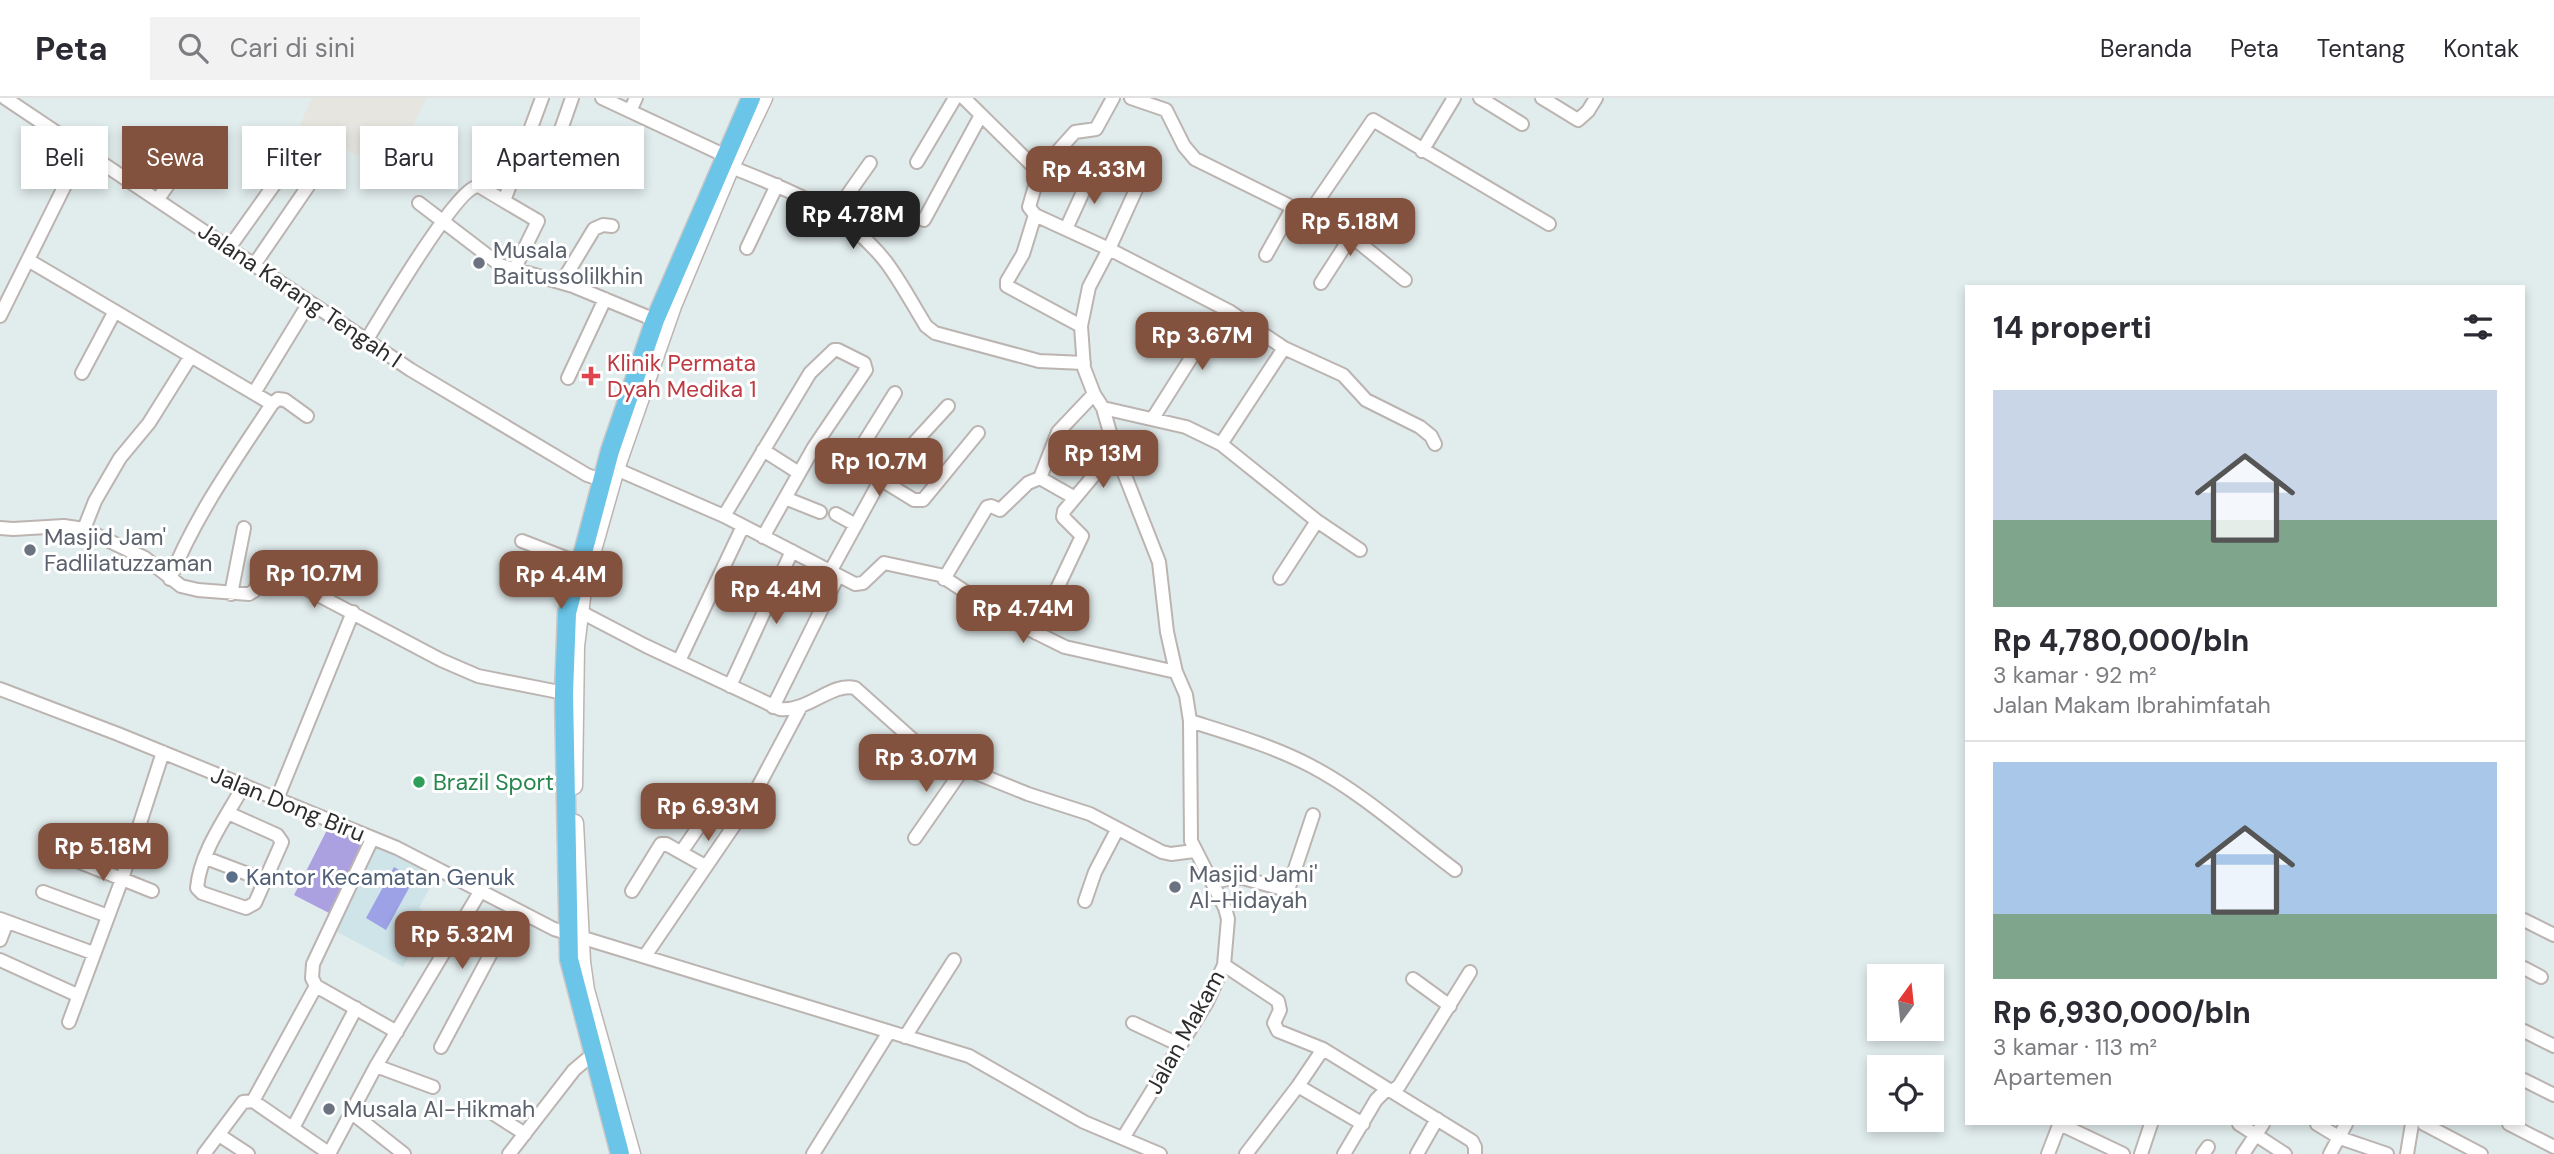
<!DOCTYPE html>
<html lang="id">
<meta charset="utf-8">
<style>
body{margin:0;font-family:"DM Sans",sans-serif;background:#f2f2f3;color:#2b2b33;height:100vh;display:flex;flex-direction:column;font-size:26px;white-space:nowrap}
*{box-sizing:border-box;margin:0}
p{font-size:23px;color:#7c7c81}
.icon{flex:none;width:38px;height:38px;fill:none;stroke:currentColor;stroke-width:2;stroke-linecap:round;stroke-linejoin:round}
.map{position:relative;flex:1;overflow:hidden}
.drawer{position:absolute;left:1965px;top:187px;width:560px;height:840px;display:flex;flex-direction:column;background:#fff;border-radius:0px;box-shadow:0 4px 10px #0003}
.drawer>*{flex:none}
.top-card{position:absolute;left:21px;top:28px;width:665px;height:63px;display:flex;gap:14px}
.needle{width:46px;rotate:15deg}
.controls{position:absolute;left:1867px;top:866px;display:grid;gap:14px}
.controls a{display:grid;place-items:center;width:77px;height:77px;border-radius:0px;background:#fff;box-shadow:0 4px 10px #0003;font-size:35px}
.price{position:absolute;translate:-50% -60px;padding:0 16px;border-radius:14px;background:#83523e;color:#fff;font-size:23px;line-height:46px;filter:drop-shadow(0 2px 4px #0008)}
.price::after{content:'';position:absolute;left:50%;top:42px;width:21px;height:16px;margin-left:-10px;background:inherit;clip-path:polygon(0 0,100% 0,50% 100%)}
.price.active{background:#222;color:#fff}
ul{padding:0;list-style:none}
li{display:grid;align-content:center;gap:14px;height:371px;padding:0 28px}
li+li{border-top:2px solid #e1e1e2}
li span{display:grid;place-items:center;height:217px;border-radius:0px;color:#555}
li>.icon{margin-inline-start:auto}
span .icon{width:126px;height:126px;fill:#fffc;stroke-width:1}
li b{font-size:30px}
h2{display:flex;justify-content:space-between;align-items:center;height:84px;padding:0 28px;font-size:30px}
.chip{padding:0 24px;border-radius:0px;background:#fff;box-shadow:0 4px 10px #0003;font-size:24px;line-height:63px}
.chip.active{background:#83523e;color:#fff}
header{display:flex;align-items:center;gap:42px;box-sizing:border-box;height:98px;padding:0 35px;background:#fff;border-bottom:2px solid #e1e1e2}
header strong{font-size:33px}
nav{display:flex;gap:38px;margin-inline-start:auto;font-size:24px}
.search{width:490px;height:63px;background:#f2f2f3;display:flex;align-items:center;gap:18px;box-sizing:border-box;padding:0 24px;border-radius:0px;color:#7c7c81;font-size:26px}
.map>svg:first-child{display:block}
.industrial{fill:#e7e5e0}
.education{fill:#cee4e9}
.green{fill:#aca1e0}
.pitch{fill:#9da2e6}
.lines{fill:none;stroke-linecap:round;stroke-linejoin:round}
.street-casing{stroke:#bcb4b1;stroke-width:16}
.secondary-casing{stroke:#bcb4b1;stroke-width:19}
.primary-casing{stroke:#c8c8c8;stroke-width:21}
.street{stroke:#fff;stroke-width:12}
.secondary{stroke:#fff;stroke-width:16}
.primary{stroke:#6ac5e9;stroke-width:18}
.worship-dot{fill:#6b7280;stroke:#fff;stroke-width:2.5}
.health-dot{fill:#e0444e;stroke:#fff;stroke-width:2.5}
.leisure-dot{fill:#2e9e5b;stroke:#fff;stroke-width:2.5}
.service-dot{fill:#5c6f8a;stroke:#fff;stroke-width:2.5}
.labels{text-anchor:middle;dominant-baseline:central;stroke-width:6;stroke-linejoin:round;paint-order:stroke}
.worship-label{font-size:23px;fill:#5b616d;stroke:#fff;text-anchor:start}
.street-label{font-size:23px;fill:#2d2d2d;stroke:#fff}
.health-label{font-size:23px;fill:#be3a42;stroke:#fff;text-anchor:start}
.leisure-label{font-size:23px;fill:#27864d;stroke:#fff;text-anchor:start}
.service-label{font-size:23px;fill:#4e5e75;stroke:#fff;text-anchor:start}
</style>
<header>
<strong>Peta</strong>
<div class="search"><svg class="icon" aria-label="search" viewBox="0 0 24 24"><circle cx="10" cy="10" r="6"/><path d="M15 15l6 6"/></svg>Cari di sini</div>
<nav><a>Beranda</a><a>Peta</a><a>Tentang</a><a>Kontak</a></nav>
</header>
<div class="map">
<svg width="2554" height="1056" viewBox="0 0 2554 1056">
<rect width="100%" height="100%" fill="#e1eced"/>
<path class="industrial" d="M312 0H426L391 75 300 27Z"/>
<path class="education" d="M374 746 436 778 419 810 431 817 403 869 330 830Z"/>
<path class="green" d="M329 728 364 745 329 815 294 797Z"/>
<path class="pitch" d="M394 769 414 781 386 832 366 820Z"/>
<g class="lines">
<defs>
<path id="street" d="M5 0 411 272 587 377 602 382
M602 0 726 58
M964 0 1039 74 1029 109 1035 117 1109 151 1229 213 1284 250 1343 277 1366 302 1420 329 1431 338 1435 346
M1131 0 1166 12 1184 48 1195 61 1308 117 1357 143 1405 182
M1480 0 1522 26
M1542 0 1578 22 1588 13 1596 0
M630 13 636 0
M1422 53 1454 0
M522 56 548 65 550 63 572 0
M917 64 955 0
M731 69C789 92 846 113 886 164 901 184 913 207 926 228L935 235 1039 263 1084 265
M1039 74 1075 34 1096 31 1113 0
M158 101 182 67 185 57
M504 103 538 123 514 172
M419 105 500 167 573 188 655 222
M834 116 870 65
M1035 117 1023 156 1007 183V188L1081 228
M1308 117 1373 22 1549 126
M924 122 981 17
M1066 131 1093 72
M229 150 303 46
M747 150 777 87
M1266 157 1293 109
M28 162 272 306
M254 167 326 62
M562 184 594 131 603 127 612 128
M1321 185 1350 140
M0 218 83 51
M366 243C381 219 457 88 479 88L504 103 542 0
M82 275 115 213
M568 280 605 201
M254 295 309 205
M895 295 852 364 914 402H923L978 335
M1103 310 1186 329 1221 346 1317 423 1360 452
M1153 320 1191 260 1229 213
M1221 346 1284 250
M763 352 799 375
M616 371 724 418 855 486 863 485 884 465 940 477 1002 518 1065 549 1176 574
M1040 380 1075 400
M785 400 820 414
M836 416 856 427
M724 418 810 275 834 252H838L864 265 866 272 814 349 763 439
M0 430 13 431 64 428 84 431 145 460 181 488 198 492 249 496 254 493 263 476 286 480 441 562 478 578 564 595
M84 431 95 403 120 360 149 325 191 258
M522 443 579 465
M830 474 881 381 948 308
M1280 480 1317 423
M170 481C195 418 235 362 272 306L278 301 285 302 307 318
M944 481 987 409 991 408 1000 412 1028 385 1040 380 1058 334 1094 296
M231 496 244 430
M579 513 646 548 780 611C808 614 832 584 855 590L912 641 939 660 1028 696 1090 716 1162 754 1171 756 1194 753
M1036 535 1082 438 1063 419 1064 413 1115 352
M679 563 743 428
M730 588 792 453
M0 591 118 636 397 750 554 831 969 958 1084 1024 1160 1056
M773 609 838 478
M1190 623C1231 636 1273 648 1311 668 1364 696 1408 737 1455 772
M277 701 353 514
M228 715 277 737 282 744 255 805 246 810 202 795 197 790C200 754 227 718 244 687
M915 740 963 671
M372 741 313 866 312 880 316 888 323 892 397 934
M52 753 152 793
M682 753 706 718
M206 760 266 783
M1212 784 1239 779 1283 791 1289 789 1313 717
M632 793 661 746H666L705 768
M43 794 108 818
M1085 803 1095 774 1117 732
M0 821 93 855
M2524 822 2554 837
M0 842 7 824
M645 858 750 704 800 610
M0 862 77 897
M1224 867 1278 903 1280 912 1274 925 1278 933 1323 951 1472 1043 1475 1049V1056
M2524 870 2541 879
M1413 881 1450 908
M69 924 122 781 163 654
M1133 925 1180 947
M2524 933 2554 948
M905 939 954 862
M441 949 514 812
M376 968 433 989
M2524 982 2554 997
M1298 988 1363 1026
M253 1003 330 1056
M488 1012 525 1036
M352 1015 404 1056
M2239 1026 2285 1056
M2317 1026 2340 1040 2387 1056
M2424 1026 2481 1056
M2509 1026 2554 1049
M293 1030 356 910
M219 1037 248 1056
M1123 1040 1207 904 1224 867 1228 821 1225 810 1191 743 1190 623 1186 597 1176 574 1167 534 1159 464 1115 352 1103 310 1094 296 1084 270 1081 228 1089 189 1109 151 1139 85
M204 1056 243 1004 253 1003 316 888
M329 1056 376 968 480 794
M509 1056 574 972 593 956
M813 1056 889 934
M1246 1056 1298 988 1323 951
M1344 1056 1376 1002 1385 993H1392L1399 988 1470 874
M1417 1056 1437 1021
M2048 1056 2058 1030 2064 1028 2123 1056
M2141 1056 2151 1026
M2203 1056 2208 1049
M2243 1056 2263 1026
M2330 1056 2346 1026
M2407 1056 2412 1026"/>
<path id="secondary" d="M574 688 576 548 584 484 616 371 673 208 731 69 764 0
M575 725 582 864 586 892 632 1056"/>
<path id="primary" d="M620 1056 569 861 564 595 567 515 610 353 655 222 751 0"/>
</defs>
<use href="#street" class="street-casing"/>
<use href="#secondary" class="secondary-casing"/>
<use href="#primary" class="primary-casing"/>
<use href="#street" class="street"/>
<use href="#secondary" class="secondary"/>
<use href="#primary" class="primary"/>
</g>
<g class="worship-dot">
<circle cx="479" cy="165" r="7"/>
<circle cx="30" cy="452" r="7"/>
<circle cx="1175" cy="789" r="7"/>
<circle cx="329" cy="1011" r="7"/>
</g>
<path class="health-dot" d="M587.5 267.5h7v7h7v7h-7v7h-7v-7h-7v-7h7z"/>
<circle class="leisure-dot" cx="419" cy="684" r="7"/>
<circle class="service-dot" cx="232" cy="779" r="7"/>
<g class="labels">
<g class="worship-label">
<text x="493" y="152">Musala<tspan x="493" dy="26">Baitussolilkhin</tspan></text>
<text x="44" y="439">Masjid Jam'<tspan x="44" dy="26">Fadlilatuzzaman</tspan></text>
<text x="1189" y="776">Masjid Jami'<tspan x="1189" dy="26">Al-Hidayah</tspan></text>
<text x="343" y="1011">Musala Al-Hikmah</text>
</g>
<g class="street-label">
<text transform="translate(300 197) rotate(34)">Jalana Karang Tengah I</text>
<text transform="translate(288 706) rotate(22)">Jalan Dong Biru</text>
<text transform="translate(1185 934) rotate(-61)">Jalan Makam</text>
</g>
<g class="health-label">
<text x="607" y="265">Klinik Permata<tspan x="607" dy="26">Dyah Medika 1</tspan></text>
</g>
<g class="leisure-label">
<text x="433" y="684">Brazil Sport</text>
</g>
<g class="service-label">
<text x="246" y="779">Kantor Kecamatan Genuk</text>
</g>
</g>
</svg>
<div class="controls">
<a><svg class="needle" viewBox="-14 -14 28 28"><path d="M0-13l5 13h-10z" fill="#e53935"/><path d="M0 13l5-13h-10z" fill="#7c7c81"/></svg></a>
<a><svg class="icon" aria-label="locate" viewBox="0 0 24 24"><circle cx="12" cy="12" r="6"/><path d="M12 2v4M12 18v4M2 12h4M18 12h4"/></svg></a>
</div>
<b class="price" style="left:1094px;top:108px">Rp 4.33M</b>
<b class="price active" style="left:853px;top:153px">Rp 4.78M</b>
<b class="price" style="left:1350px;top:160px">Rp 5.18M</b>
<b class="price" style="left:1202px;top:274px">Rp 3.67M</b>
<b class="price" style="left:1103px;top:392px">Rp 13M</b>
<b class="price" style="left:879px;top:400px">Rp 10.7M</b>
<b class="price" style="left:314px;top:512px">Rp 10.7M</b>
<b class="price" style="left:561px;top:513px">Rp 4.4M</b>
<b class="price" style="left:776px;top:528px">Rp 4.4M</b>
<b class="price" style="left:1023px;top:547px">Rp 4.74M</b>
<b class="price" style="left:926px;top:696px">Rp 3.07M</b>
<b class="price" style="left:708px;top:745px">Rp 6.93M</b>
<b class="price" style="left:103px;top:785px">Rp 5.18M</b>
<b class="price" style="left:462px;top:873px">Rp 5.32M</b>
<div class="top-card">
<a class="chip">Beli</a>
<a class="chip active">Sewa</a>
<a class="chip">Filter</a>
<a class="chip">Baru</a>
<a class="chip">Apartemen</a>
</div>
<section class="drawer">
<h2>14 properti<svg class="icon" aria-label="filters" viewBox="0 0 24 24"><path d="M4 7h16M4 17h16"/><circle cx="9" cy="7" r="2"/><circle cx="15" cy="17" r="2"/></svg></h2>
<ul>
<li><span style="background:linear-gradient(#c9d6e8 60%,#7fa58c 0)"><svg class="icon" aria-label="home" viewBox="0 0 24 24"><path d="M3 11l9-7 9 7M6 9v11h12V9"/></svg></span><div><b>Rp 4,780,000/bln</b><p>3 kamar · 92 m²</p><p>Jalan Makam Ibrahimfatah</p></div></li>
<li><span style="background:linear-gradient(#a9c7e8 70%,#7fa58c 0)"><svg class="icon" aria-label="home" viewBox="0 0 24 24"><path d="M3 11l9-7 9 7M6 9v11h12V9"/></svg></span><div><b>Rp 6,930,000/bln</b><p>3 kamar · 113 m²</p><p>Apartemen</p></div></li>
</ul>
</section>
</div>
